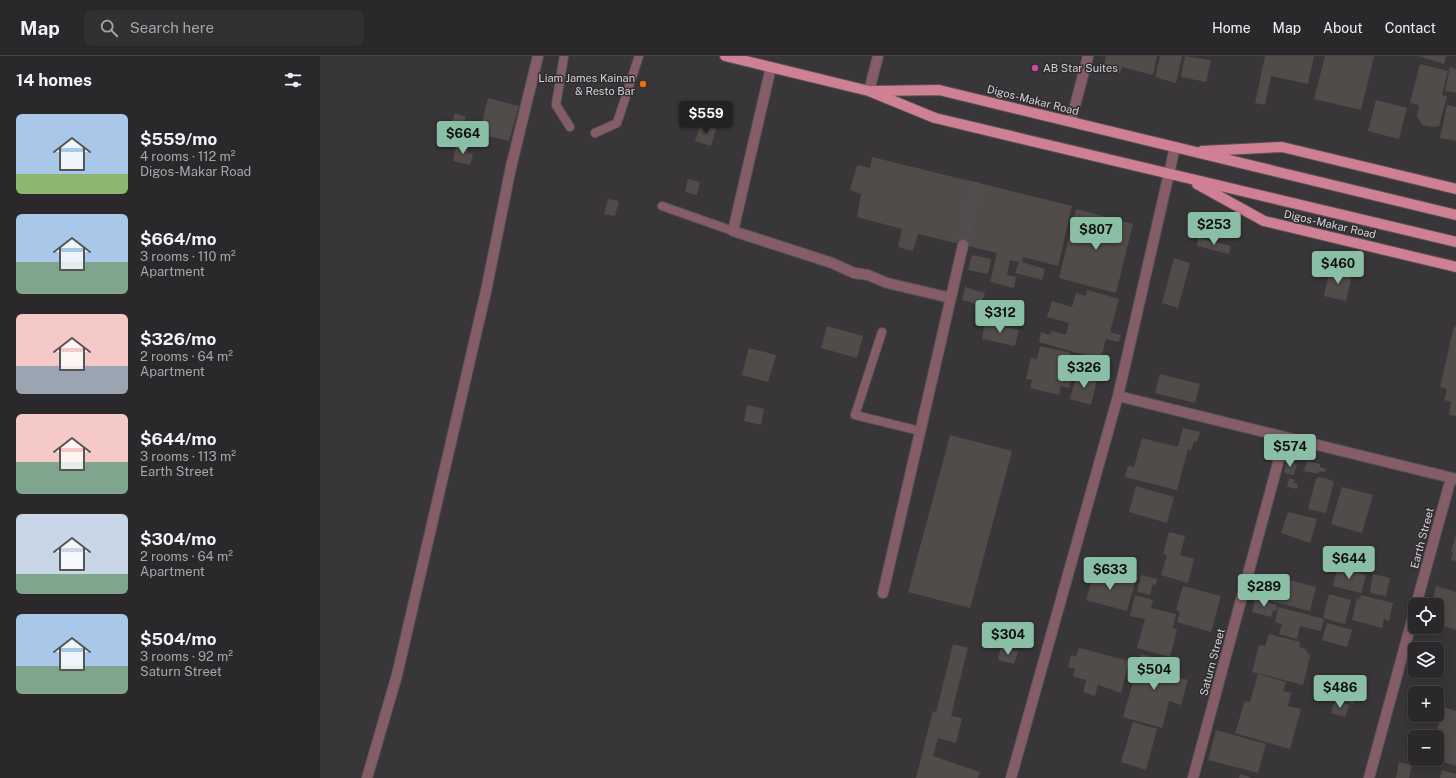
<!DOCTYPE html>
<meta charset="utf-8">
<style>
body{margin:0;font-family:"Public Sans",sans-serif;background:#333034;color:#f1f3f6;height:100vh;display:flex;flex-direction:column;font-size:15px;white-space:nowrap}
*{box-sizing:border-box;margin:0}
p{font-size:13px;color:#a6a6a9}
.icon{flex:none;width:22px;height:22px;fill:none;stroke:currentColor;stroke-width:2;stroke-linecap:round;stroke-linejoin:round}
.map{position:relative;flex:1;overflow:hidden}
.sheet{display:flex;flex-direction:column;background:#2b282c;width:320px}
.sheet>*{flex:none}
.controls{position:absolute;left:1088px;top:542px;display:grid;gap:8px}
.controls a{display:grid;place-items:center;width:36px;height:36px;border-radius:6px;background:#2b282c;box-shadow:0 2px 10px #0003,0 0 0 1px #474448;font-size:20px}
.price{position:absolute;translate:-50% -34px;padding:0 9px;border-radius:4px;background:#8abfa5;color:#111;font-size:13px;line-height:26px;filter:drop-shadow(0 1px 2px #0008)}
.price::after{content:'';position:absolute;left:50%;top:24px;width:12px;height:9px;margin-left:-6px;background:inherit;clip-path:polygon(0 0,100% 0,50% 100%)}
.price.selected{background:#222;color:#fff}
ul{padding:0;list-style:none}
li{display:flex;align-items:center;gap:12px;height:100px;padding:0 16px}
li span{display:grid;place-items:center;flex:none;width:112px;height:80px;border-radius:6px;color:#555}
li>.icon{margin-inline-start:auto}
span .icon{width:48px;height:48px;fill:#fffc;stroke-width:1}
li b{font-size:17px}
h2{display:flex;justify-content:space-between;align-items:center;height:48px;padding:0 16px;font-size:17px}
header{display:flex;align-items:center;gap:24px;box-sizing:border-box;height:56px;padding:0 20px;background:#2b282c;border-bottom:1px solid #474448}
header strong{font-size:19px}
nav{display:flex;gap:22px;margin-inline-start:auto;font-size:14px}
.search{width:280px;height:36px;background:#333034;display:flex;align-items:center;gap:10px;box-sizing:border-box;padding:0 14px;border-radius:6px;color:#a6a6a9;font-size:15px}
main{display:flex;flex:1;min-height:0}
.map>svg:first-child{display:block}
.building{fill:#514c49}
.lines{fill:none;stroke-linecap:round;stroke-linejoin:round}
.street-tunnel{stroke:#504e51;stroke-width:10;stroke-dasharray:10 5;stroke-linecap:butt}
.lane-casing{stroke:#555256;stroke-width:10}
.street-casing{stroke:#555256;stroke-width:12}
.primary-casing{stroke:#555256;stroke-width:12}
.lane{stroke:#855d66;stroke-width:8}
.street{stroke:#855d66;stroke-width:10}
.primary{stroke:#cf8094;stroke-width:10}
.hotel-dot{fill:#d1479c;stroke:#2f2c30;stroke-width:1.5}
.food-dot{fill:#e8710a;stroke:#2f2c30;stroke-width:1.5}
.labels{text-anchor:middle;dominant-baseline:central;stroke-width:3;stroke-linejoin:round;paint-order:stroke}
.poi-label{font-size:11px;fill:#d5d3d6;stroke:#2f2c30;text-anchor:start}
.street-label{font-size:11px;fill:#d5d3d6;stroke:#2f2c30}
</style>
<header>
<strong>Map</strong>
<div class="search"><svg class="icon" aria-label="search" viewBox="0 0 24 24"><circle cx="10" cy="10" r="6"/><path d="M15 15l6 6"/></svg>Search here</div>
<nav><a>Home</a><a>Map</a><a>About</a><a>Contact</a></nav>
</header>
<main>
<section class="sheet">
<h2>14 homes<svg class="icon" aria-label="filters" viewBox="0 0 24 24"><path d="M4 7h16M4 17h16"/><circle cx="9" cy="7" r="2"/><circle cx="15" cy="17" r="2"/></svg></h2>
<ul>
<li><span style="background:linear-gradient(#a9c7e8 75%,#8fb573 0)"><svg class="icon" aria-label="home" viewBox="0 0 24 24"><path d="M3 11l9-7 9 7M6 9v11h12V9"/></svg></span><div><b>$559/mo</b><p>4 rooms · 112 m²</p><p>Digos-Makar Road</p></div></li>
<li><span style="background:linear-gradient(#a9c7e8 60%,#7fa58c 0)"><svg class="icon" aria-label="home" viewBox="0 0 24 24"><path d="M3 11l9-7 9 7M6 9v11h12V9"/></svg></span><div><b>$664/mo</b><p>3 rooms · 110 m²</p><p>Apartment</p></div></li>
<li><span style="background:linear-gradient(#f6c9c9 65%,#9aa5b1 0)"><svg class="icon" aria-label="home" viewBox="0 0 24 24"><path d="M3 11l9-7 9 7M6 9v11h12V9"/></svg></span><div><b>$326/mo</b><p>2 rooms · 64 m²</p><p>Apartment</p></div></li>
<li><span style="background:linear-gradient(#f6c9c9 60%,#7fa58c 0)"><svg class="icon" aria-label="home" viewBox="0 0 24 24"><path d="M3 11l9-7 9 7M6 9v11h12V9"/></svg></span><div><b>$644/mo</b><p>3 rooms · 113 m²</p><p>Earth Street</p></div></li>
<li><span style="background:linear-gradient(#c9d6e8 75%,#7fa58c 0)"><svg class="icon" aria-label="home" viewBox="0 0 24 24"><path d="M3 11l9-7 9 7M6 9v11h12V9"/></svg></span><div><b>$304/mo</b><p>2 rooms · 64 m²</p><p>Apartment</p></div></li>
<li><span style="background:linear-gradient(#a9c7e8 65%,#7fa58c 0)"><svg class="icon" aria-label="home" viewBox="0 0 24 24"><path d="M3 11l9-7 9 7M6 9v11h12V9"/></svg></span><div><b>$504/mo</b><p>3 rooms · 92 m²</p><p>Saturn Street</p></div></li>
</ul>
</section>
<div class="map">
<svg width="1136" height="722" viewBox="0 0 1136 722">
<rect width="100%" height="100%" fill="#39363a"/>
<path class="building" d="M786 0H837L833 19 802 11 800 17 783 12Z
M840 0H862L856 27 835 21Z
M865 0 891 4 886 26 861 21Z
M945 0H994L988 28 951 20 945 49 935 47Z
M1005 0H1054L1041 54 994 43Z
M1098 0H1126L1124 8Z
M1100 8 1128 15 1122 39 1127 40 1119 70 1112 71 1102 69 1097 60 1099 49 1090 47Z
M1130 11 1136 13V37L1125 35Z
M168 42 199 50 189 85 159 78Z
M1056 44 1087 52 1079 83 1048 75Z
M1127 49 1136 51V85L1120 82Z
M135 57 146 61 141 76 130 72Z
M381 68 396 73 391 90 375 85Z
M137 87 148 90 147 97 153 98 150 109 133 105Z
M552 101 752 150 738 210 703 201 702 206 725 213 722 224 695 217 699 206 690 204 687 219 696 221 694 232 670 226 677 197 598 178 593 195 578 191 582 173 537 161 541 138 530 134 537 109 550 112Z
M368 123 380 126 377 139 365 136Z
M288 143 299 145 295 160 284 158Z
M756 153 813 168 796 237 739 222Z
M878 182 911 190 909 198 877 190Z
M652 199 671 203 668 218 648 214Z
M854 202 870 207 858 252 842 247Z
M1010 213 1032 218 1026 245 1004 240Z
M645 231 665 237 661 249 642 244Z
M767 234 799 243 790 276 801 279 799 286 786 283 779 309 764 304 765 299 719 286 721 276 730 279 732 275 746 279 749 267 727 261 732 245 752 251 756 237 766 240Z
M665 267 699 274 695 290 662 283Z
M507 270 543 280 537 302 501 292Z
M1134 270 1136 271V360L1129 359 1131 346 1124 344 1127 333 1120 331Z
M720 290 750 297 747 310 751 311 753 306 766 308 764 315 754 313 749 332 741 330 739 339 710 332 712 324 706 323 711 302 717 303Z
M429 292 456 299 448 326 422 319Z
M757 317 777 323 771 349 750 343Z
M840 318 880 328 875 347 835 337Z
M427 349 444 353 441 369 424 365Z
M863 372 880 376 877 386 874 385 871 394 868 393 857 434 805 421 808 410 814 411 822 382 858 391Z
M630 379 692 395 650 552 588 536Z
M987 405 1000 408V411L1006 413 1005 416 999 415 998 418 984 415Z
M966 406 977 408 974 419 964 417Z
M999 421 1014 425 1006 457 988 453 996 423Z
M969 422 975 424 974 427 978 428 977 433 967 431Z
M816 430 854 441 847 467 809 456Z
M1022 431 1053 439 1042 477 1011 468Z
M968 456 997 463 990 487 961 477Z
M849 476 865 480 860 499 874 503 868 527 841 519 847 499 843 498Z
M1136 479V505L1131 504 1133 496H1131Z
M1017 512 1046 519 1041 537 1013 530Z
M774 515 815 526 807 555 766 544Z
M1053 518 1070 522 1066 540 1050 537Z
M821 519 837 523 836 529 833 528 830 539 817 536Z
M962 522 996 531 990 555 951 545 953 535 959 537Z
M863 530 901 540 891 576 857 566 860 556 856 554Z
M1116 530 1136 536V574L1117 568V549H1112Z
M1009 538 1031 544 1025 568 1003 562Z
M815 539 833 544 831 552 856 558 853 572 857 573 850 601 817 592 825 563 810 560Z
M1041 539 1073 547 1069 565 1064 563 1062 572 1032 564 1037 542 1040 543Z
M935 543 957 549 956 555H953L951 561 932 556Z
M958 551 1004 563 1001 575 980 570 977 583 959 578 962 568 955 566Z
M1007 567 1032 574 1027 591 1002 584Z
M949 578 980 586 979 591 985 593 990 600 983 629 932 616 939 589 945 590Z
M633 588 648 592 631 660 642 662 636 687 618 682 613 700 660 716 658 722H596L613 655 616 656Z
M681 591 698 596 694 608 678 604Z
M759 592 809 605 801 637 778 629 775 640 763 636 766 624 753 620 755 613 748 611 751 599 756 601Z
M821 598 859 609 856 621 868 624 861 649 849 645 842 672 803 661Z
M938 618 966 626 963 635 971 637 968 650 981 653 970 693 915 677 925 645 930 646Z
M1005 622 1039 633 1034 648 1000 637Z
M1015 644 1029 649 1025 661 1011 657Z
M1124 651 1136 655V710L1114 703H1117V681H1115Z
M813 666 837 673 826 714 801 706Z
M896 674 946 688 938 717 888 704Z
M1079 706 1092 709 1089 722H1076Z
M1122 714 1136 718V722H1120Z
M920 718 932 722H919Z"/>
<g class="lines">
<path class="street-tunnel" d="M643 189 656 126"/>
<defs>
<path id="lane" d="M244 0 236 49 250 71
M275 77 297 67 319 0
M342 150 413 175
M562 276 535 359 600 375"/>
<path id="street" d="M451 11 413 175 512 207 534 217 548 219 567 227 631 242
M549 35 558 0
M751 65 768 0
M798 340 1136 423
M563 537 643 189
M1096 549 1131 422
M47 722 77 619 166 235 191 111 218 0
M691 722 798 340 855 91
M873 722 965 381
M1049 722 1095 553"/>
<path id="primary" d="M405 0 549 35 615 62 1136 186
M553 35 619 34 1136 159
M882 95 962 91 1136 133
M877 128 944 165 1136 211"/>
</defs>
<use href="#lane" class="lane-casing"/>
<use href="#street" class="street-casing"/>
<use href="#primary" class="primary-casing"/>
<use href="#lane" class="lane"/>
<use href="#street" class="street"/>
<use href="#primary" class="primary"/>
</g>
<circle class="hotel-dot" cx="715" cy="12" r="4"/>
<circle class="food-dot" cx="323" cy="28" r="4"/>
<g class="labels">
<g class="poi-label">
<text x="723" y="12">AB Star Suites</text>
<text x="315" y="22" text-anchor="end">Liam James Kainan<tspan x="315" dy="13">&amp; Resto Bar</tspan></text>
</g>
<g class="street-label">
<text transform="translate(713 44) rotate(14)">Digos-Makar Road</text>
<text transform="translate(1010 168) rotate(13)">Digos-Makar Road</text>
<text transform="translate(1102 482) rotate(-75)">Earth Street</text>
<text transform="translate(892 606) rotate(-75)">Saturn Street</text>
</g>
</g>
</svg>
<div class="controls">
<a><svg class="icon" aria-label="locate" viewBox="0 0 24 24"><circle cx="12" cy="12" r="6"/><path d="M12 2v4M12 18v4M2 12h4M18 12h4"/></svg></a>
<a><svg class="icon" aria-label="layers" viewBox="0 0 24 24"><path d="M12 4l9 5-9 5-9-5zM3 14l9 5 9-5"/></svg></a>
<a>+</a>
<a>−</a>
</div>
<b class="price selected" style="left:386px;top:79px">$559</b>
<b class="price" style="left:143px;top:99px">$664</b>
<b class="price" style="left:894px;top:190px">$253</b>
<b class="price" style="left:776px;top:195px">$807</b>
<b class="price" style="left:1018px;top:229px">$460</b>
<b class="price" style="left:680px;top:278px">$312</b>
<b class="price" style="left:764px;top:333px">$326</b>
<b class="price" style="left:970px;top:412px">$574</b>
<b class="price" style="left:1029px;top:524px">$644</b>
<b class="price" style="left:790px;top:535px">$633</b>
<b class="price" style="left:944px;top:552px">$289</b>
<b class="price" style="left:688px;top:600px">$304</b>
<b class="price" style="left:834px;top:635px">$504</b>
<b class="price" style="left:1020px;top:653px">$486</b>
</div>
</main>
